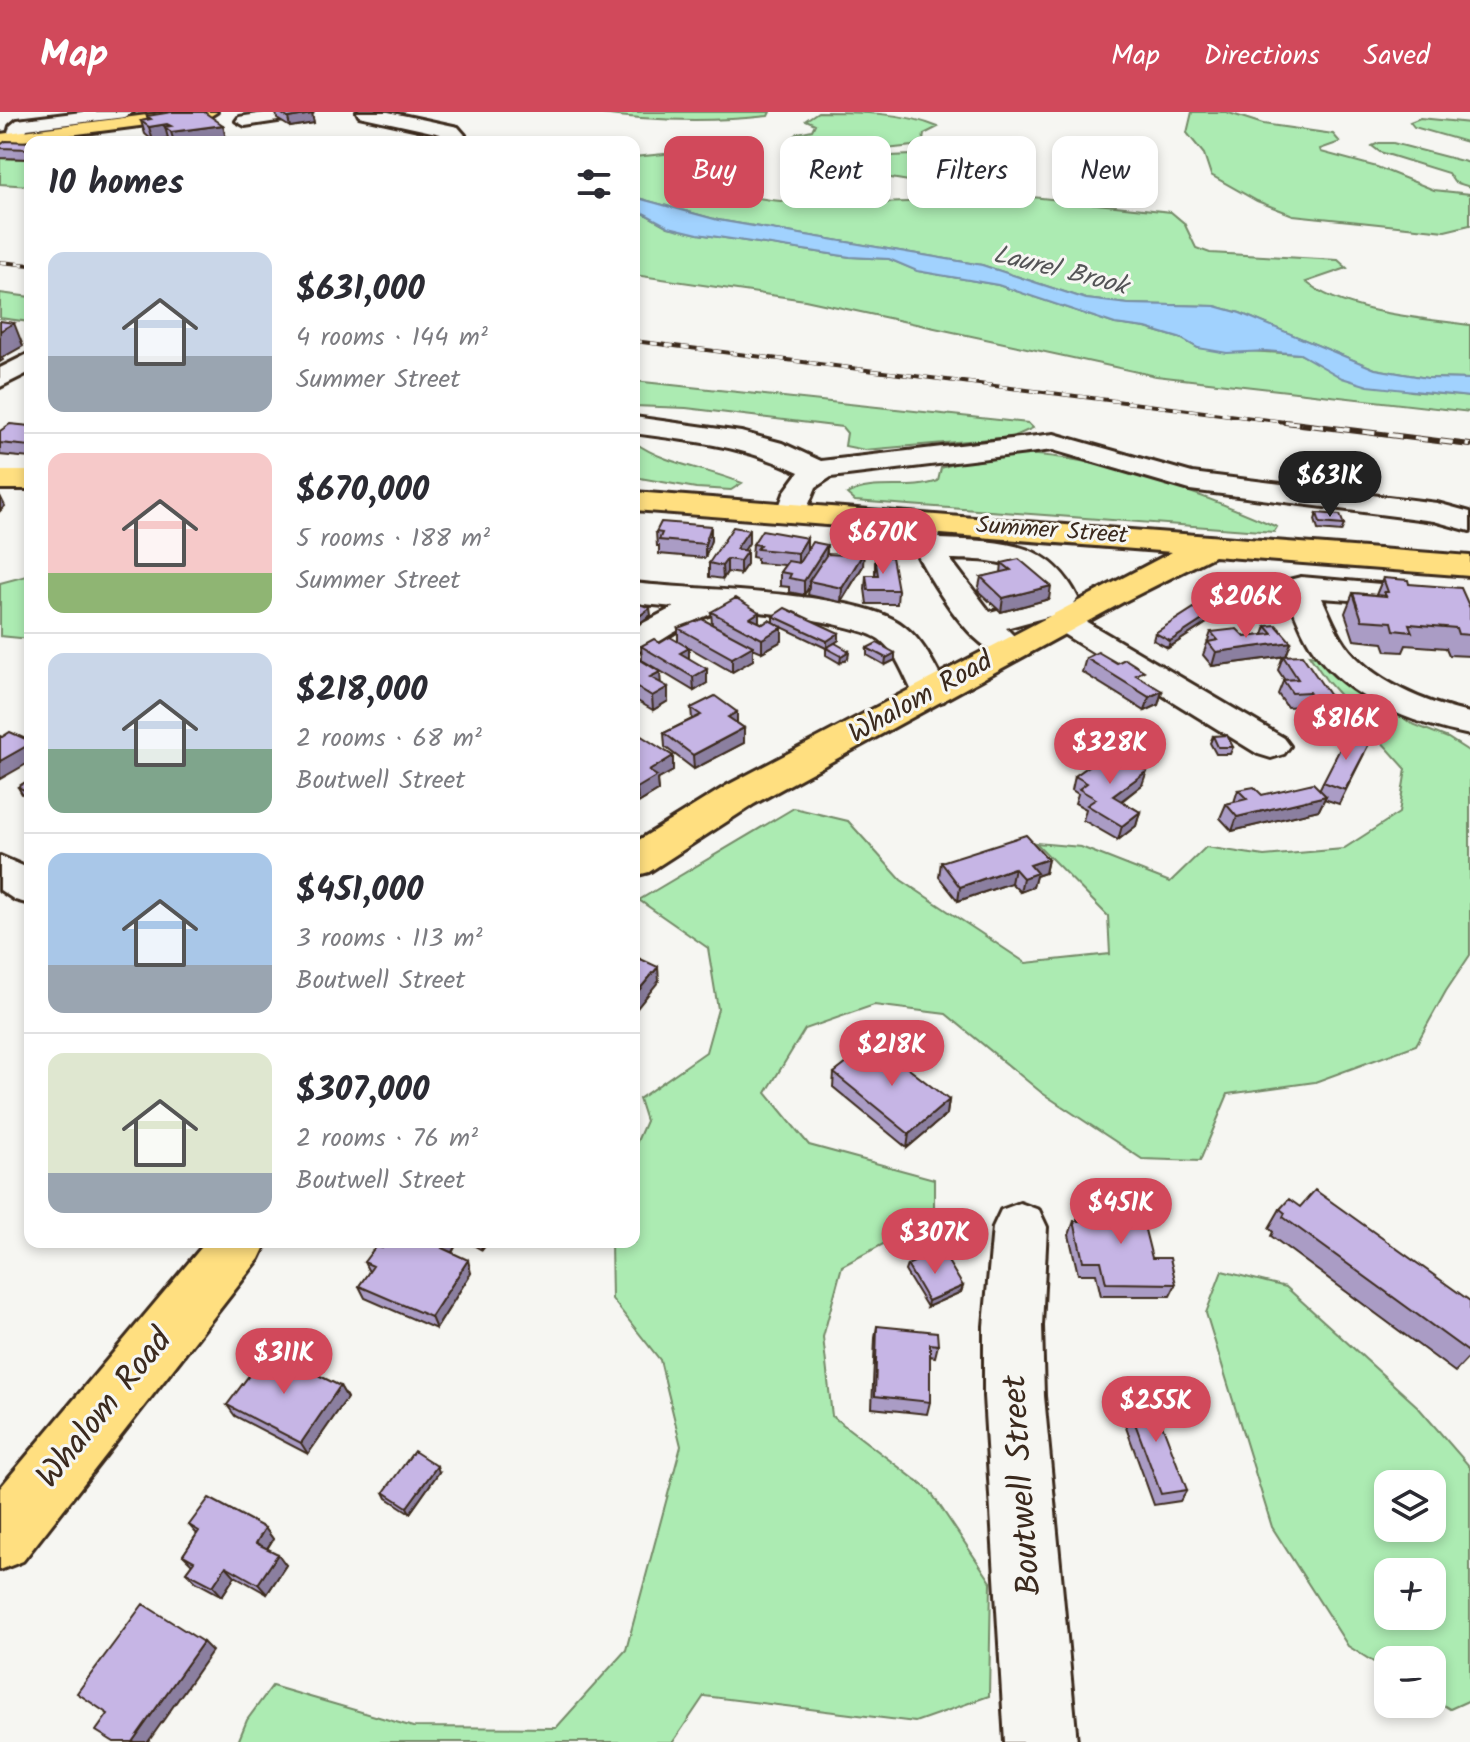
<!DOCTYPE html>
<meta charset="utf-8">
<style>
body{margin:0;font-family:Kalam,sans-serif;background:#f2f2f3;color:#2b2b33;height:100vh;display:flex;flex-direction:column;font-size:30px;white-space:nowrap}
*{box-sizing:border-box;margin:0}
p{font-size:26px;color:#7c7c81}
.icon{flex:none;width:44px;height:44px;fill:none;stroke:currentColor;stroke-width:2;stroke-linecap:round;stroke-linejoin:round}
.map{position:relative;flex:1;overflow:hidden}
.sheet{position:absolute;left:24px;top:24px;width:616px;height:1112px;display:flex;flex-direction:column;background:#fff;border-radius:16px;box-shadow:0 4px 12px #0003}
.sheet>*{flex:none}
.top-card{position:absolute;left:664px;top:24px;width:686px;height:72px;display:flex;gap:16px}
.fabs{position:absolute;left:1374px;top:1358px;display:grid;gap:16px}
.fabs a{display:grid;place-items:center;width:72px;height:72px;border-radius:16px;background:#fff;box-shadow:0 4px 12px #0003;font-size:40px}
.price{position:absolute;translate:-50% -68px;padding:0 18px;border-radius:28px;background:#d1495b;color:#fff;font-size:26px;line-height:52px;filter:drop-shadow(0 2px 4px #0008)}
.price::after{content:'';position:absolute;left:50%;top:48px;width:24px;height:18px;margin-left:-12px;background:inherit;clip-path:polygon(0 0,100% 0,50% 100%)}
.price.active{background:#222;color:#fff}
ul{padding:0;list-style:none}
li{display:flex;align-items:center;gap:24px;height:200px;padding:0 24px}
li+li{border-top:2px solid #e1e1e2}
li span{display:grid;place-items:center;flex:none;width:224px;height:160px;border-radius:16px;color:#555}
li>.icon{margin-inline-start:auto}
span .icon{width:96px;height:96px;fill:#fffc;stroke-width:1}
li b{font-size:34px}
h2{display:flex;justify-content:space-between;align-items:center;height:96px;padding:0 24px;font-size:34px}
.chip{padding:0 28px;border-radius:16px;background:#fff;box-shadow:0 4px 12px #0003;font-size:28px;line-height:72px}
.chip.active{background:#d1495b;color:#fff}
header{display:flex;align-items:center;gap:48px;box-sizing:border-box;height:112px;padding:0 40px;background:#d1495b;color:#fff}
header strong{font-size:38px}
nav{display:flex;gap:44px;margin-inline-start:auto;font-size:28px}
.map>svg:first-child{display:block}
.green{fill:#acebb2;stroke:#748a68;stroke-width:2;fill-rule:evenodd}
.water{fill:#a1d2fe;stroke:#788fa4;stroke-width:2}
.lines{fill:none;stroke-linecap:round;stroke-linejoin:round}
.minor-casing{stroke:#3b2a1e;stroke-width:6}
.major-casing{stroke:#3b2a1e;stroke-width:6}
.minor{fill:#f6f6f2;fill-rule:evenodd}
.major{fill:#ffdf80;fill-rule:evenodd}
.rail-far1-casing{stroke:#3b2a1e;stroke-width:4}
.rail-casing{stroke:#3b2a1e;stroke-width:6}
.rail-far1{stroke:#f6f6f2;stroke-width:3;stroke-dasharray:8;stroke-linecap:butt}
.rail{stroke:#f6f6f2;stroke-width:4;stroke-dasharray:13;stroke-linecap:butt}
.wall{fill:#aa9cc5;stroke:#3b2a1e;stroke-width:2}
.shaded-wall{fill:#8b7fa0;stroke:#3b2a1e;stroke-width:2}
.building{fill:#c6b5e5;stroke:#3b2a1e;stroke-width:2}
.labels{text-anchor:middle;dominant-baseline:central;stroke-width:6;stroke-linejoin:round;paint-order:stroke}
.far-street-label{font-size:24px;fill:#3b2a1e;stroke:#f6f6f2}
.far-water-label{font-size:26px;font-style:italic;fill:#545456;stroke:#f6f6f2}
.street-label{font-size:28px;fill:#3b2a1e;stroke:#f6f6f2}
.near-street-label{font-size:34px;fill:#3b2a1e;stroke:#f6f6f2}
</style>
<header>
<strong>Map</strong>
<nav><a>Map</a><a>Directions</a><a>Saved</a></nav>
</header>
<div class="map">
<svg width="1470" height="1630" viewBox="0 0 1470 1630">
<rect width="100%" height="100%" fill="#f6f6f2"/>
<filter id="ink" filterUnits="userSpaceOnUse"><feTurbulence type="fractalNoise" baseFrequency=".0125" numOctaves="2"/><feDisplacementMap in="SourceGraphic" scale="16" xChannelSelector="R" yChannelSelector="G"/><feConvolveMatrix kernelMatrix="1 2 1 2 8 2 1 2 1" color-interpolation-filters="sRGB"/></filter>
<g filter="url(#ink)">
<path class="green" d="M586 0H770L768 4C706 11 648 9 586 0Z
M818 0C857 0 903 0 938 15L924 22 923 29 913 34 831 43 789 37 787 32 798 21 812 18 815 12 806 8Z
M1192 0H1226L1263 12 1333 22 1340 30 1320 37 1321 40 1377 55 1434 78 1470 82V113L1445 119 1293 103 1257 89 1211 63 1204 42 1187 21Z
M1420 6 1470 11V31L1414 15 1410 10Z
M1379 31H1393L1470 51V75L1454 70 1448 61 1380 40 1372 34Z
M736 35 754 46 723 75C768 100 899 91 953 87L965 83C927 65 880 72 843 51L846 46 957 41 994 52V60L1032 85 1171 100 1184 111 1196 136 1210 141 1338 148 1347 156 1306 170C1344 201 1422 206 1470 213V267L1427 266 1375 257 1240 201 1215 194 1128 192 1086 187 982 153 718 108 634 85V45Z
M0 46 30 47V74L0 72Z
M634 96 668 115 698 122 850 145 889 147 918 159 998 173 1115 212 1145 216 1182 227 1198 236 1300 242 1321 252 1411 279 1470 285V300L1156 264 805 188 634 163Z
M0 181 30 185V210L0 206Z
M634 269 1028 311 1033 316 1013 325 865 338 845 334 847 321 842 315 686 296 634 294Z
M634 330C666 353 706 356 742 371L731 378 696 376 634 365Z
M1017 342C1098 343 1202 382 1277 415L1274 420 855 389 847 382C874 367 909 380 938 369L941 356 963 349Z
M30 463V527L0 524V471Z
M1309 543 1329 546 1410 611 1448 626 1470 640V843L1446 879 1416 933 1315 970 1228 982 1200 1049 1142 1047 1042 981 946 902 874 893 805 917 766 981 809 1033 934 1067V1105L842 1154 823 1225 832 1304 930 1379 991 1470 989 1584 915 1610 704 1584 673 1630H238L247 1608 272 1574 413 1615 556 1616 626 1538 681 1334 660 1248 612 1187 611 1130H634V1036L646 1009 639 987 706 940 718 897 708 836 639 788 794 696 848 709 901 768 1026 851 1110 842 1108 804 1036 731 1081 735 1170 770 1206 735 1264 744 1343 737 1399 701 1406 657 1327 569Z
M1222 1159 1286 1175 1417 1294 1470 1355V1588L1450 1597 1432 1586V1548H1388V1559L1348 1534 1272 1415 1206 1201ZM1388 1372H1432V1416H1388ZM1388 1460H1432V1504H1388Z"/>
<path class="water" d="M634 85 718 108 982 153 1086 187 1128 192 1215 194 1240 201 1375 257 1427 266 1470 267V285L1368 274 1342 266 1300 242 1266 239 1227 241 1198 236 1182 227 1146 216 1115 212 998 173 917 159 889 147 850 145 698 122 669 115 634 96Z"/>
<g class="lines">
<defs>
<path id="minor" d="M82 0H133L125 5 27 17 22 29 16 30 7 25 10 14 17 8Z
M271 0H312L304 5 245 14 236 9 239 5Z
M357 0H388L458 15 465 23 451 30H422L425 26 441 22 359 4Z
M30 241V260L0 275V256Z
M634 305 741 320 782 331 821 349 1054 322 1192 361 1437 391 1470 400V419L1434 409 1190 378 1053 338 831 365 816 375 803 406 792 409 781 406 777 400 785 379 799 360C741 333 696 330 634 321Z
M0 343H30V361H0Z
M921 408 932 410 940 427C998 430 1049 426 1078 486L1068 499 1284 626 1290 634 1284 642 1271 646 1258 642 1052 515 1047 508 1050 504 1006 516 1021 531 1016 538C1008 540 1000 542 992 538 962 524 917 449 906 417L910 410ZM950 447C987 448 1027 447 1044 485L990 500Z
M1301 465 1403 474 1407 481 1403 488 1391 491 1322 486C1329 501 1335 518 1345 532 1371 569 1427 592 1470 601V623C1411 611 1344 587 1310 533 1299 515 1292 494 1285 475L1289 468Z
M634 471C695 479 862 478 905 515 925 531 937 558 949 581L944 589 931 592 918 589C905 569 899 542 879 527 859 512 739 493 717 500 693 507 668 525 646 537L634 540V516L674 495 634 491Z
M0 744 30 757V792L15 788 0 778Z
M1020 1091 1039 1098 1047 1115 1042 1214 1044 1284 1077 1630H1005L984 1284V1214L993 1115 1001 1098Z"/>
<path id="major" d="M170 0H217L209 5 0 32V22Z
M0 359H30V377H0Z
M634 380 1470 444V464L1214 444 1125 489 754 692 649 760 634 764V731L726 674 1172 440 634 398Z
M206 1130H267L259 1147 23 1449 0 1458V1376Z"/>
</defs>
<use href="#minor" class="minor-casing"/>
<use href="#major" class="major-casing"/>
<use href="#minor" class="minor"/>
<use href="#major" class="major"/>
<defs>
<path id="rail-far1" d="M0 150 30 153
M634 229 1301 312"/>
<path id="rail" d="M1285 310 1470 333"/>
</defs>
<use href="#rail-far1" class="rail-far1-casing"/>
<use href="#rail" class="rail-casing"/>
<use href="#rail-far1" class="rail-far1"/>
<use href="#rail" class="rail"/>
</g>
<path class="wall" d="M276 0H309L312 2 314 11 290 15 277 7Z
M147 4 226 27 205 30H170L168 26 153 29 145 22 141 9 148 8Z
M30 30V47L0 46V33Z
M30 314V346L0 343V331Z
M1317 401 1344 413 1341 420 1318 418 1315 408Z
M711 414V428L705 446 659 442V434H657L656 420Z
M807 426V438L827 433V442L863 454 841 490 808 483 809 475 804 483 789 480V475L780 474V460L785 453 757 451V446L752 445 753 432Z
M749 431 744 438 747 452 740 462 727 460 723 467 709 465V451Z
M875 445 898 478 897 492H867L865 477 866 463H875Z
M1002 451 1049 487 1001 500 978 479 981 465 1001 461Z
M1383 466 1409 472 1470 496V544L1449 543 1446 536 1406 533 1403 540 1386 539 1383 531 1354 528 1345 501 1353 481 1376 483Z
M711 500 759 510 763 512 773 510V504L839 521V528L833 532 849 539 848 546 840 551 826 543V536L782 515V529L762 540 753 536V548L732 560 685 533 689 536V546L707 571 694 579 642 548 641 534 660 531 678 530V516L712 512Z
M1210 503 1208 510 1168 536 1153 528 1155 521Z
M1266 514 1291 530 1286 544 1212 554 1203 543 1211 520 1245 525 1263 523Z
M867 536 895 548 885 553 867 543Z
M634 544 660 560V571L668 589 653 598 634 587Z
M1283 544 1341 600 1336 614 1317 615 1303 594 1287 595 1278 582 1284 567 1278 558Z
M1086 546 1162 579 1158 593 1145 599 1082 560Z
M691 596 737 611 744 616V631L694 657 665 635 664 621 692 607Z
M634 621 673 644V659L657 668 658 679 638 691 634 688Z
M1213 624 1233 635 1230 642H1216L1210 631Z
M1363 644 1339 692 1324 687 1319 698 1232 719 1220 706 1226 692 1234 690 1238 678 1262 683 1319 678 1323 670Z
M1075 664 1142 673 1122 689 1140 700 1136 714 1118 728 1083 708 1086 697 1075 691 1078 682 1072 678Z
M30 667V686L22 682 18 675Z
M1048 747 1045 761 1036 764 1033 775 1020 780 1011 771 958 789 939 765 941 750Z
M834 961 949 988 947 1002 907 1036 833 975Z
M1082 1094 1152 1146 1176 1172 1170 1184H1101L1096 1162H1078L1069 1123 1074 1109H1078L1077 1107Z
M1300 1095 1470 1189V1244L1455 1260 1271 1124 1273 1120 1269 1116 1280 1097Z
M468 1130H488L482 1138Z
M455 1135 452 1141 471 1161 436 1217 365 1186 359 1174 369 1160 364 1150 382 1136Z
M907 1153 963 1174 961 1180 927 1195 905 1159Z
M877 1214 938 1233 935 1245 930 1244V1290L927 1302 872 1296 875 1226Z
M340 1274 347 1286 308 1342 235 1304 227 1293Z
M1125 1284 1187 1378 1180 1389 1154 1393 1119 1296Z
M439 1360 410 1401 387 1386 384 1380Z
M189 1413 265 1416 273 1427 267 1437 286 1453 267 1482 235 1464 222 1484 196 1470 186 1460 192 1452 183 1443 197 1422Z"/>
<path class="shaded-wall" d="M312 2 314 11 290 15 288 6Z
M167 12 169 18 165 15 168 26 153 29 149 15Z
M223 13 226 27 205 30H174L171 20Z
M14 211 23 234 2 246 3 248 0 250V219Z
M0 384 5 394 0 399Z
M711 414V428L705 446V432Z
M749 418V431L738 448 736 437Z
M807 426V440L798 454V441Z
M827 433 826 446 809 469V475L804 483V469Z
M747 439V452L740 462V449Z
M864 440 863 454 841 490 842 476Z
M727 447V460L723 467 722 454Z
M1051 474 1049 487 1001 500 1003 486Z
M650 496 651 503 634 515V508Z
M759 500V514L750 506Z
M1210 503 1208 510 1168 536 1170 529Z
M782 515V529L762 540V527Z
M839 521V528L827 536V529Z
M1291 530 1286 544 1212 554 1216 540Z
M753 534V548L732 560V546Z
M689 536V550L680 541Z
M849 539 848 546 840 551 841 544Z
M895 541V548L885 553 886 546Z
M707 557V571L694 579 693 565Z
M660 560 661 574 650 565Z
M668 575V589L653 598 652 584Z
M1162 579 1158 593 1145 599 1149 585Z
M737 600V614L728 605Z
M744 616V631L694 657 693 643Z
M30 632V650L0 667V649Z
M673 644V659L657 668 658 679 638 691 637 676 649 659Z
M1147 659 1142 673 1109 698 1113 684Z
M1326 684 1319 698 1232 719 1237 705Z
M1140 700 1136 714 1118 728 1122 714Z
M1048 747 1045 761 1036 764 1033 775 1020 780 1023 766 1030 753Z
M1014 756 1011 771 958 789 960 775Z
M658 855 659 869 634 900V884Z
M949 988 947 1002 907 1036 909 1022Z
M446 1130H454L455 1135 446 1150 442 1136Z
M480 1130H488L482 1138Z
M468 1148 471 1161 436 1217 431 1205Z
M963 1174 961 1180 927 1195 928 1189Z
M340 1274 347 1286 308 1342 301 1331Z
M437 1354 439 1360 410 1401 407 1395Z
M265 1416 273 1427 264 1441 256 1431Z
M278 1442 286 1453 267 1482 258 1472Z
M226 1454 235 1464 222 1484 213 1474Z
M203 1530 212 1539 148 1630H132Z"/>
<path class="building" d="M172 0H204L223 13 171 20 165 15 171 14 167 12 149 15 141 9 151 7 147 4Z
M279 0H309L312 2 288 6Z
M6 29 30 30V37L0 36V33Z
M0 209 14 211 0 219Z
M10 312 30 314V334L0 331V319Z
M1317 401 1340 403 1344 413 1320 411Z
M661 410 711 414 705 432 659 428 662 421 656 420Z
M733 415 749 418 736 437 747 439 740 449 727 447 722 454 709 451Z
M762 418 807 426 798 441 757 437 760 433 753 432Z
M812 430 827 433 804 469 789 466 791 462 780 460 788 449 799 451Z
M849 437 864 440 842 476 809 469 827 442 845 443Z
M875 445H892L898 478H868L866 463H878Z
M1019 447 1051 474 1003 486 981 465 1011 458 1002 451Z
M1383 466 1408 468 1409 472 1461 476 1470 496V523L1458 522 1456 516 1409 512 1412 520 1394 518 1392 510 1362 508 1353 481 1386 484 1384 480H1388Z
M736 486 759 500 750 506 763 512 769 508 782 515 762 527 711 500Z
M637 491 650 496 634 508V494Z
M785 496 839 521 827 529 773 504Z
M1194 496 1210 503 1170 529 1155 521Z
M702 507 753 534 732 546 678 516Z
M1276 513 1291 530 1216 540 1208 530 1218 528 1211 520 1237 517 1245 525 1273 522 1266 514Z
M670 525 689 536 680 541 707 557 693 565 641 534 654 527 660 531Z
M835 531 849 539 841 544 826 536Z
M877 531 895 541 886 546 867 536Z
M1098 540 1117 551 1125 547 1144 559 1136 563 1162 579 1149 585 1086 546Z
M1302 543 1341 600 1322 601 1309 580 1292 581 1283 568 1298 567 1283 544Z
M634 544 660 560 650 565 668 575 652 584 634 573Z
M715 584 737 600 728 605 744 616 693 643 664 621 701 603 691 596Z
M10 620 30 629V632L0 649V624L2 625Z
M635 620 673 644 649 659 657 664 637 676 634 675V621Z
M1227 623 1233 635H1218L1213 624Z
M1347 623 1370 630 1345 678 1323 670Z
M1110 639 1147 659 1113 684 1140 700 1122 714 1087 693 1096 687 1079 677 1087 671 1075 664Z
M30 667V681L18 675Z
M1313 671 1326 684 1237 705 1226 692 1247 687 1238 678 1254 675 1262 683Z
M1026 723 1048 747 1030 753 1037 761 1023 766 1014 756 960 775 941 750Z
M634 844 658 855 634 884Z
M874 930 949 988 909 1022 834 961Z
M1315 1078 1470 1189V1241L1283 1105 1285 1101 1280 1097 1289 1087 1300 1095Z
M1082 1094H1139L1152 1146H1170L1176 1172 1106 1171 1101 1149H1083L1074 1109H1086Z
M386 1130H446L442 1136 468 1148 431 1205 359 1174 373 1154 364 1150 376 1134 382 1136Z
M941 1138 963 1174 928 1189 907 1153Z
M877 1214 937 1220 938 1233 930 1232V1290L875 1284Z
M268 1238 340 1274 301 1331 227 1293Z
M1150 1281 1187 1378 1161 1382 1125 1284Z
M414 1339 437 1354 407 1395 384 1380Z
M209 1386 265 1416 256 1431 278 1442 258 1472 226 1454 213 1474 186 1460 194 1449 183 1443 199 1419 189 1413Z
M143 1492 203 1530 132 1630H114L96 1619 108 1602 77 1581Z"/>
</g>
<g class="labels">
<g class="far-street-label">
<text transform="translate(1052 419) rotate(4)">Summer Street</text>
</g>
<g class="far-water-label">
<text transform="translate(1060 159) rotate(14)">Laurel Brook</text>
</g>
<g class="street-label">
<text transform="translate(921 586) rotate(-29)">Whalom Road</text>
</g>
<g class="near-street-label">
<text transform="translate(105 1297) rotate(-51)">Whalom Road</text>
<text transform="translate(1023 1373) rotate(-94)">Boutwell Street</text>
</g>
</g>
</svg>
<div class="fabs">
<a><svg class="icon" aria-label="layers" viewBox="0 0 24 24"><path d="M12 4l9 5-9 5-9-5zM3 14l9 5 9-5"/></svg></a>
<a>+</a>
<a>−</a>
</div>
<b class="price active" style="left:1330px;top:407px">$631K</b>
<b class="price" style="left:883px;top:464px">$670K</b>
<b class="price" style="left:1246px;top:528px">$206K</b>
<b class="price" style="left:1346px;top:650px">$816K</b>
<b class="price" style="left:1110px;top:674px">$328K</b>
<b class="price" style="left:892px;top:976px">$218K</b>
<b class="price" style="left:1121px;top:1134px">$451K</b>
<b class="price" style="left:935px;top:1164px">$307K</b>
<b class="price" style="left:284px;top:1284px">$311K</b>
<b class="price" style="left:1156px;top:1332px">$255K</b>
<div class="top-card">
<a class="chip active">Buy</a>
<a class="chip">Rent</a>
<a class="chip">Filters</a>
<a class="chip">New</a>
</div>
<section class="sheet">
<h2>10 homes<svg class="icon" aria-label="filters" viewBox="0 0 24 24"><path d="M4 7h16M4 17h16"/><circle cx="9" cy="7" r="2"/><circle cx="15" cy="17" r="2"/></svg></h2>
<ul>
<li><span style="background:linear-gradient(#c9d6e8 65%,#9aa5b1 0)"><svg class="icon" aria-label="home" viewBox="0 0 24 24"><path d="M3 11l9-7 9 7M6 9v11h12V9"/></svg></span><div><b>$631,000</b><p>4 rooms · 144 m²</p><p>Summer Street</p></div></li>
<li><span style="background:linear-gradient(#f6c9c9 75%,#8fb573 0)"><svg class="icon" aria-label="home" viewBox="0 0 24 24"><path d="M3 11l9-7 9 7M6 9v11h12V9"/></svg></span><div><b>$670,000</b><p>5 rooms · 188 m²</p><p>Summer Street</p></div></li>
<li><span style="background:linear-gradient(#c9d6e8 60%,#7fa58c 0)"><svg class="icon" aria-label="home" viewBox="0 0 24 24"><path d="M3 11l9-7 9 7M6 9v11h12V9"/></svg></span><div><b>$218,000</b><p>2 rooms · 68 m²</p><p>Boutwell Street</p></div></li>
<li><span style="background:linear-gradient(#a9c7e8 70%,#9aa5b1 0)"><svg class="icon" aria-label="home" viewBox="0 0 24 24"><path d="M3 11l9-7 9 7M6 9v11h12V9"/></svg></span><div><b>$451,000</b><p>3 rooms · 113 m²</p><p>Boutwell Street</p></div></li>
<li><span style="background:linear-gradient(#dfe7d0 75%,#9aa5b1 0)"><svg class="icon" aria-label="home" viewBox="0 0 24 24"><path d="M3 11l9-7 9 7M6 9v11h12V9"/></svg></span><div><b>$307,000</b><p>2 rooms · 76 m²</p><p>Boutwell Street</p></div></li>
</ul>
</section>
</div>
